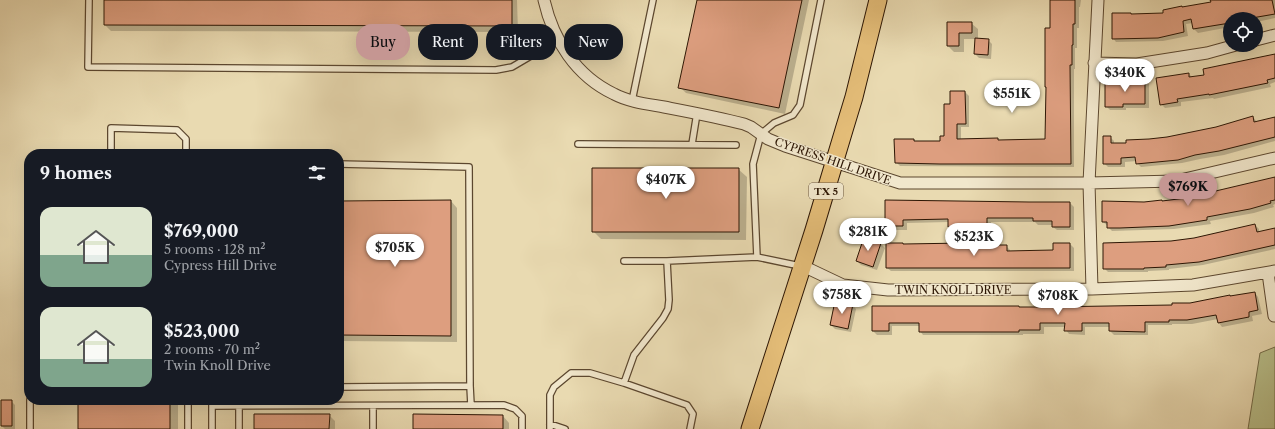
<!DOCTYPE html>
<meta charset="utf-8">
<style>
body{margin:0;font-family:"Libre Caslon Text",serif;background:#20242c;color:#f1f3f6;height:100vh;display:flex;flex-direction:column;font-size:15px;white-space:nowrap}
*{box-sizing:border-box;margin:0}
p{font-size:13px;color:#9ea1a6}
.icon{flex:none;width:22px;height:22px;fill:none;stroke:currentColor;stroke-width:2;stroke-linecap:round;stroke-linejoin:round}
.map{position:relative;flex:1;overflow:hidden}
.details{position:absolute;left:24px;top:149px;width:320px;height:256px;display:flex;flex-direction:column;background:#171b24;border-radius:16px;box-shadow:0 4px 16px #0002}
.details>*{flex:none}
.hud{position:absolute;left:356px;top:24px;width:380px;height:36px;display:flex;gap:8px}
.controls{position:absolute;left:1223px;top:12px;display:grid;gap:8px}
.controls a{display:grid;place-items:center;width:40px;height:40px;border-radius:50%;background:#171b24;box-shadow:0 4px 16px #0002;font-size:20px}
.price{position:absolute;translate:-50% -34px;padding:0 9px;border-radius:14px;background:#fff;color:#222;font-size:13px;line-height:26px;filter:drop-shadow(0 1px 2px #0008)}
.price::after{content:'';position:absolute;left:50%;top:24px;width:12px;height:9px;margin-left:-6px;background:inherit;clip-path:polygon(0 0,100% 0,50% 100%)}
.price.active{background:#c59692;color:#111}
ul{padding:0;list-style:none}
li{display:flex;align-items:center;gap:12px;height:100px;padding:0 16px}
li span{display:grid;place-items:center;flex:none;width:112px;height:80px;border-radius:12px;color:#555}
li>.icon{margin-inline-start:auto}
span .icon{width:48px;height:48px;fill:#fffc;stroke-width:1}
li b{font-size:17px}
h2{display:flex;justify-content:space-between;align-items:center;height:48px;padding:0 16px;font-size:17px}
.pill{padding:0 14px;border-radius:16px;background:#171b24;box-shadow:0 4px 16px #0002;font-size:14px;line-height:36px}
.pill.active{background:#c59692;color:#111}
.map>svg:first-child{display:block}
.green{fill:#b8bf8a;stroke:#726a47}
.shadow{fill:#0003}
.building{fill:#dd9e7f;stroke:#2d1604}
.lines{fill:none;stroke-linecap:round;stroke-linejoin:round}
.lane-casing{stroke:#5c472f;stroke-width:8}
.street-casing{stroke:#5c472f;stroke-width:13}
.primary-casing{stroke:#2d1604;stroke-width:19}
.lane{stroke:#f1e7cc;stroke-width:5.5}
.street{stroke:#f1e7cc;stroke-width:11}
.primary{stroke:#e4bd78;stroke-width:17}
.labels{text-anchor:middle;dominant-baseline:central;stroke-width:3;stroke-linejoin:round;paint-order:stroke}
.shield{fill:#f1e7cc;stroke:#685540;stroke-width:1}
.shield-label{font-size:10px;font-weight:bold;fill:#2d1604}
.street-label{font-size:11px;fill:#2d1604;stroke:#f1e7cc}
</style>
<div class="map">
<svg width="1275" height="429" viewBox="0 0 1275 429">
<rect width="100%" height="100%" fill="#e9dab1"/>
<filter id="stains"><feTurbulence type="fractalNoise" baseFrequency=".005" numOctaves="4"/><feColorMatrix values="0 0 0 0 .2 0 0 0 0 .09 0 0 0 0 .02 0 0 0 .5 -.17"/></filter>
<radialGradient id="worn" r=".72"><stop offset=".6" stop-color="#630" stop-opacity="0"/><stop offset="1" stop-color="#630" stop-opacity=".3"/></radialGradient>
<path class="green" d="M1275 347V429H1248L1260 353Z"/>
<path class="shadow" d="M105 0H517L518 32 111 31 105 25Z
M698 0H809L785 114 686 93 680 87Z
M1051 0H1081L1080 7H1079V28H1077V48H1075V69H1074V167L900 166 896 162 914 140 916 142H941L945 137 951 105 965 92 969 96V127H961V140L1029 141 1046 140 1051 29Z
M1211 0H1275V18L1256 22V19H1230V27L1198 33 1194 29 1193 23 1186 24 1188 36 1163 41 1116 42 1113 38 1165 14 1183 8 1212 3Z
M948 23H971L978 29V40H988L992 44 991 59 979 58 975 54 976 39H964V52H954L948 46Z
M1275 55V82L1270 84 1271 87 1214 99 1213 98 1181 102V106L1165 108 1161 104 1189 74 1193 78 1205 76Z
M1145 80 1149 84V108H1126V110H1110L1106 106 1129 82Z
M1253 117 1257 122 1275 118V141L1224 155 1200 159 1182 163 1141 167 1137 163V161L1125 162V167H1108L1104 163 1110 137 1114 141V144H1127L1216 128Z
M738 169 747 177 746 240 601 239 593 231Z
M1275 178V204L1273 205 1274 207 1254 213 1210 221 1211 224 1174 229 1112 231 1108 227V226L1103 222 1144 203 1186 199Z
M451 201 457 208V342L339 341V202Z
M1029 203H1070L1074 207V230H1057L1053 227V225H1038L1035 222H991V230H953L949 227V222L907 223V230H891L887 226 886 222Z
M1255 225 1259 229V232L1275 229V249L1203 265 1169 269V270L1148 271V272H1108L1104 268 1172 242 1194 239Z
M865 239 881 244 885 248 877 270 861 265 857 261Z
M903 244 905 245 964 244 967 246H1006L1010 250V252L1054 251 1070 244 1074 248V271H891L887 268Z
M1255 293 1258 297 1262 314 1252 316 1253 321 1222 327 1219 323 1218 319 1192 324H1172V325H1148V335H1114L1110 331V327H1085V335L1069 334 1066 330V327H1044V334H1023V335H923L920 331V326H892V335H877L873 331V307H1019L1020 308 1173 306Z
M852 305 856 309 851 332 835 329 831 325Z
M79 400H178V429H79Z
M11 401 15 405V429H5L2 426Z
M329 415 335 421V429H255Z
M503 416 509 423V429H414Z"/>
<path class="building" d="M104 0H512V26L104 25Z
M697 0H802L779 108 678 88Z
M1050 0H1075V24H1073V45H1072V65H1070L1071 164H940L895 163 894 139H914V141H940V136H944V104H950V91H965L966 124H957V139L998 138V140L1045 139 1046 87H1045V28H1050Z
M1210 0H1272L1275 14 1246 19H1230V23L1193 29 1191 19 1183 21 1184 32 1158 38 1112 39V13H1131V14L1163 13V10L1182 6V7L1211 2Z
M947 22H972V33H959V46H947Z
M975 38 989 39 988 55 974 54Z
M1275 54V78L1267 80 1268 83 1209 95V94L1177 99 1178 102 1160 105 1156 78 1189 73V77L1204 75 1203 69Z
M1128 79H1145V104H1123V107H1105V81H1128Z
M1253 116 1254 122 1275 117V137L1219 151 1195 155 1178 160 1136 164 1135 157 1121 158V164H1103V136H1111V143H1126V140L1149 139 1167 137 1216 127Z
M592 168H739V232H592Z
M1275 177V200L1270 201 1271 203 1250 209 1207 217V220L1169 226 1120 228H1107V222H1102V201L1144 202 1162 200V201L1186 198Z
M451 200V336L339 335V201Z
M885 200 1029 202H1070V227H1052V221H1033V218H987V226L966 227H948V219L903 220V226H886V222H885Z
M1255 224 1257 232 1275 228V245L1199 262 1166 265V267L1144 268V269H1103V243L1171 241 1194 238Z
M864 237 881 243 873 267 856 261Z
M886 243H903V244L965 243V245H1007V251L1053 250V243H1070V268H886Z
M1255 292 1258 310 1249 312V317L1218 323 1216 315 1187 320H1169V322H1145V332L1109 331V323H1082V331H1064L1065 323H1040V330H1019V332H919V323H889V331H872V306H1019V307H1045L1172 305V303H1190L1230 295V296Z
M835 301 853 304 848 329 830 325Z
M1 400H12V426H1Z
M78 400H170V429H78Z
M254 414H330L329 429H254Z
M413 414 503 415V429H413Z"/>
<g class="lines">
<defs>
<path id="lane" d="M89 0 88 67 496 70 512 67 558 40
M632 101 653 0
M578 144 736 145
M692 144 697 113
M111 154V128L177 130 186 139V154
M339 164 469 167 470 386 339 387
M624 261H667L757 257
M800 266 757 257 753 164 761 134 774 123 793 115 800 105 821 0
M624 383 634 355 663 318 668 309 669 300 667 261
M470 386 471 405
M30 400V429
M212 400V429
M212 406 504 405 515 409 522 416V429
M550 424 565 429
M188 429V400
M239 429V406
M373 429V406
M550 429V395L554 387 571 373H590L624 383 687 405 693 414 690 429"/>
<path id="street" d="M544 0C553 40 576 76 614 94 629 102 647 104 664 107 690 112 717 117 744 124L751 127 768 139 785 146 900 183H1089L1176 181 1275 158
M1256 40 1275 35
M1094 63 1137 64 1207 53 1236 45
M803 266 843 285 888 290 1092 289 1193 285 1275 271
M1268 273 1274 316
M1092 289 1089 183 1098 0"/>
<path id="primary" d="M750 429 814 230 844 130 854 97 878 0"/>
</defs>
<use href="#lane" class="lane-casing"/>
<use href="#street" class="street-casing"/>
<use href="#primary" class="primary-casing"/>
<use href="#lane" class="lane"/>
<use href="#street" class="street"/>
<use href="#primary" class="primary"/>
</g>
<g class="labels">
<rect class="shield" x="809" y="183" width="34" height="16" rx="3"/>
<g class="shield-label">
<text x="826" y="191">TX 5</text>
</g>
<g class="street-label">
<text transform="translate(833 161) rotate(19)">CYPRESS HILL DRIVE</text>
<text x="953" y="290">TWIN KNOLL DRIVE</text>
</g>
</g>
<rect width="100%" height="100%" filter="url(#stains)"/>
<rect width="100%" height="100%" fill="url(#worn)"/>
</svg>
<div class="controls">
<a><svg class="icon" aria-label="locate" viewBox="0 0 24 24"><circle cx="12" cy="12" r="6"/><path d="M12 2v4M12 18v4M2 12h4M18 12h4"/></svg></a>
</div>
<b class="price" style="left:1125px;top:93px">$340K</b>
<b class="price" style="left:1012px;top:114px">$551K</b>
<b class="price" style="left:666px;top:200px">$407K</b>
<b class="price active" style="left:1188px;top:207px">$769K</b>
<b class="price" style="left:868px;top:252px">$281K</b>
<b class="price" style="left:974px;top:257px">$523K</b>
<b class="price" style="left:395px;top:268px">$705K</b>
<b class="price" style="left:842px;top:315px">$758K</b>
<b class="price" style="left:1058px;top:316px">$708K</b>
<div class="hud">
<a class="pill active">Buy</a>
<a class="pill">Rent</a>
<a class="pill">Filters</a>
<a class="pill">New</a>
</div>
<section class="details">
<h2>9 homes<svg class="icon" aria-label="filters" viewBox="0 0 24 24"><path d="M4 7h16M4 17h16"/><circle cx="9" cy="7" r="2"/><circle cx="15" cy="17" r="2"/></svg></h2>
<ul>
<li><span style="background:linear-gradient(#dfe7d0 60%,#7fa58c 0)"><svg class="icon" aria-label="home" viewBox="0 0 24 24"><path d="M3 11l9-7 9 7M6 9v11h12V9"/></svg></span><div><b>$769,000</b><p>5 rooms · 128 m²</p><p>Cypress Hill Drive</p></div></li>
<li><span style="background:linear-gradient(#dfe7d0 65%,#7fa58c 0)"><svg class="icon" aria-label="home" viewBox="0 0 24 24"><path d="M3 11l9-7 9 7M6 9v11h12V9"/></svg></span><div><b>$523,000</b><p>2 rooms · 70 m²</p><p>Twin Knoll Drive</p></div></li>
</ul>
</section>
</div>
